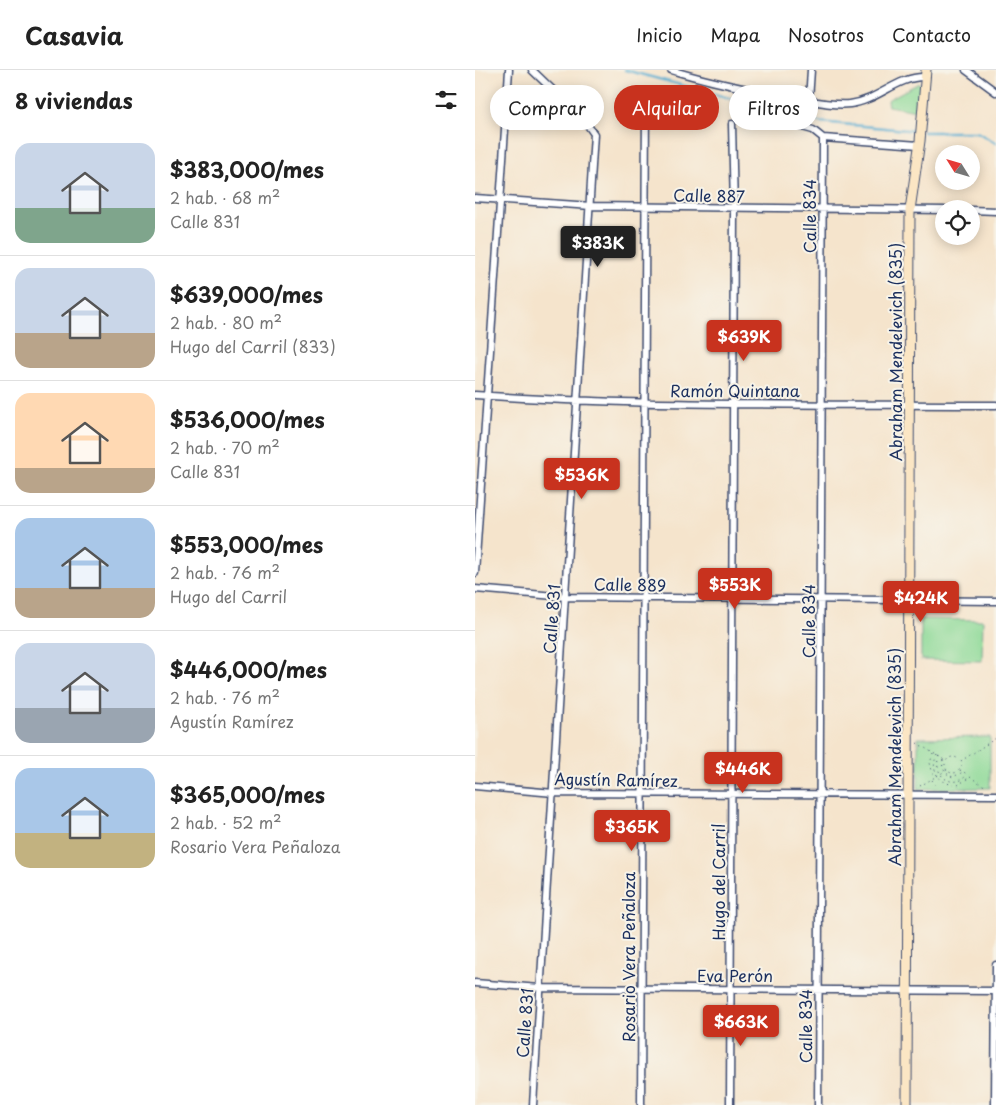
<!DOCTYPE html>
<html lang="es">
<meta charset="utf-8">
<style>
body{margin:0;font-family:"Playpen Sans",sans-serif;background:#f2f2f2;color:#222;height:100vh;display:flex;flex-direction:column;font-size:19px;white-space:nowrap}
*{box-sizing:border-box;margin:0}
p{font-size:16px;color:#767676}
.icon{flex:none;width:28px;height:28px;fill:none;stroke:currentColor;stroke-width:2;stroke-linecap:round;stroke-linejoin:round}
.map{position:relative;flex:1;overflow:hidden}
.panel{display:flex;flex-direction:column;background:#fff;width:475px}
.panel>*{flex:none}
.top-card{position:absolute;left:15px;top:15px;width:430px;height:45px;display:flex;gap:10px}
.needle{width:32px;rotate:307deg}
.controls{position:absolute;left:460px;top:75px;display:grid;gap:10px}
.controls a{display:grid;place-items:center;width:45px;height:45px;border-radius:50%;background:#fff;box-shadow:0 2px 12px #0003;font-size:25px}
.price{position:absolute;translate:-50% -42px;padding:0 11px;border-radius:5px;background:#c8321e;color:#fff;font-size:16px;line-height:32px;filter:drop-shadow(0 1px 2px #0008)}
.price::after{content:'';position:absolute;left:50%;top:30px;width:15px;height:11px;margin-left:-8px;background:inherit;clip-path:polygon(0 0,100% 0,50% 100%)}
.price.current{background:#222;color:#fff}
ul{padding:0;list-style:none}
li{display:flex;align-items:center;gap:15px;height:125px;padding:0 15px}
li+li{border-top:1px solid #e0e0e0}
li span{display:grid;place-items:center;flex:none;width:140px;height:100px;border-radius:15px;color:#555}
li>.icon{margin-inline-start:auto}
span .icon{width:60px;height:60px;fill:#fffc;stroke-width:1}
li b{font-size:21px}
h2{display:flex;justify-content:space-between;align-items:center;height:60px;padding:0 15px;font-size:21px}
.tag{padding:0 18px;border-radius:22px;background:#fff;box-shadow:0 2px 12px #0003;font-size:18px;line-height:45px}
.tag.current{background:#c8321e;color:#fff}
header{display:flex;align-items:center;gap:30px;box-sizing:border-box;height:70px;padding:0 25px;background:#fff;border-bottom:1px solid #e0e0e0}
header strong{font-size:24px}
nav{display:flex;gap:28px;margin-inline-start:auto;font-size:18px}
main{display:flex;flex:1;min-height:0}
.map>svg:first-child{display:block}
.green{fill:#8dd997;stroke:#54847a}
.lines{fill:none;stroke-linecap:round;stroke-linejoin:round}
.stream{stroke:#55add2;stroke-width:2.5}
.street-casing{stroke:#3c4a6e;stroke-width:9}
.secondary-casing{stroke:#3c4a6e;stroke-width:11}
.path{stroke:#3c4a6e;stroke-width:1;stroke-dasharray:1 4;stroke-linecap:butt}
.street{stroke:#fff;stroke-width:6}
.secondary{stroke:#fbe6c4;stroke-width:9}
.labels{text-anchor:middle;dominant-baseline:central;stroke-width:4;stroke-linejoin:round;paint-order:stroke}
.street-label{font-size:16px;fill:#1b2f5e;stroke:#f7f3e8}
</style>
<header>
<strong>Casavia</strong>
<nav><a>Inicio</a><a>Mapa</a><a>Nosotros</a><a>Contacto</a></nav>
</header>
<main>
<section class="panel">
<h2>8 viviendas<svg class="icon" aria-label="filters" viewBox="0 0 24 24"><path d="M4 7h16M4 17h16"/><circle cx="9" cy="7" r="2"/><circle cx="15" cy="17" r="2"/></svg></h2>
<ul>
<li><span style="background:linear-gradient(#c9d6e8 65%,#7fa58c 0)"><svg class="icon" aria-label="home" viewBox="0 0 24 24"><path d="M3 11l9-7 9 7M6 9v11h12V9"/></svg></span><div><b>$383,000/mes</b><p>2 hab. · 68 m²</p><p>Calle 831</p></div></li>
<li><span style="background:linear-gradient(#c9d6e8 65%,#b9a48a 0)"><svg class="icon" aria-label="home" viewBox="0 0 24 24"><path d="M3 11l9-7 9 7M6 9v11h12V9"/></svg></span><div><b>$639,000/mes</b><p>2 hab. · 80 m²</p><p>Hugo del Carril (833)</p></div></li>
<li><span style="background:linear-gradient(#ffd9b3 75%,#b9a48a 0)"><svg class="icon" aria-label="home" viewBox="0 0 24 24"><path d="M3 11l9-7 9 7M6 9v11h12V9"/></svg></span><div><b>$536,000/mes</b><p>2 hab. · 70 m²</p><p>Calle 831</p></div></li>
<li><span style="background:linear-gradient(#a9c7e8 70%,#b9a48a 0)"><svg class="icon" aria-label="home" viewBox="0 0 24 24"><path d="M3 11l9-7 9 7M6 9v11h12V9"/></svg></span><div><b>$553,000/mes</b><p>2 hab. · 76 m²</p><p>Hugo del Carril</p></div></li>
<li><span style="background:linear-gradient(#c9d6e8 65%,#9aa5b1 0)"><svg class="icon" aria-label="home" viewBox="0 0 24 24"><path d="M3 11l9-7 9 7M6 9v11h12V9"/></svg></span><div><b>$446,000/mes</b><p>2 hab. · 76 m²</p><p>Agustín Ramírez</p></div></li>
<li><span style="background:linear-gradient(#a9c7e8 65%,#c2b280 0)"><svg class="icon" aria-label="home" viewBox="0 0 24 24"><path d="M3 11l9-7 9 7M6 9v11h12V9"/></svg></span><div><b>$365,000/mes</b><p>2 hab. · 52 m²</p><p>Rosario Vera Peñaloza</p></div></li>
</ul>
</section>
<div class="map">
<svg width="521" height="1035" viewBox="0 0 521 1035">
<rect width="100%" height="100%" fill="#f7f3e8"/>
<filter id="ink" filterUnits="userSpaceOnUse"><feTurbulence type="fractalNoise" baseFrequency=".02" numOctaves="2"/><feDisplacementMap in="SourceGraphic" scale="10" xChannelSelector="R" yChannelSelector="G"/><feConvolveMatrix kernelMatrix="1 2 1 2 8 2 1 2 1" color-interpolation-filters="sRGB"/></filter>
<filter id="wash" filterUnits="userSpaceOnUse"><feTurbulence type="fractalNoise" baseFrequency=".0096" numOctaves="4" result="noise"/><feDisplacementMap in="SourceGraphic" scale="20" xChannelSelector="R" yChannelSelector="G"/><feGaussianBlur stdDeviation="1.12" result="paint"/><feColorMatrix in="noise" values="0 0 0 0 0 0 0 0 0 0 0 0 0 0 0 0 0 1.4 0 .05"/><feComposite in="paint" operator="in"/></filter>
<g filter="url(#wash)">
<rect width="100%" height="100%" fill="#f5e4cc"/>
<path class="green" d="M444 13 446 15 441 41 413 36 412 32 414 29Z
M446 549 508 550 507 591 446 590Z
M515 667V718L443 719V668Z"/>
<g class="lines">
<path class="stream" d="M150 0 344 52 443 61
M448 62H502L521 73"/>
</g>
</g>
<g filter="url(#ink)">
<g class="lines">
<defs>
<path id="street" d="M57 0 109 50 119 64 58 1035
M196 0C234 12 275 20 315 27 334 30 355 36 375 34 402 31 423 6 450 7
M491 0 521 22
M334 30 336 0
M263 39 338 60 348 68 444 75
M0 128 116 136 469 140
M496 140 521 141
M0 325C174 337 347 334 521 335
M0 503 34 0
M0 519 91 527 521 531
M0 716 79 723 521 725
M0 913 65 918 521 921
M166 1035 171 29
M255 1035 259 139 257 54
M343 1035 348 68
M520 1035 521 895"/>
<path id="secondary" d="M432 1035 435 140 445 71 451 0"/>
</defs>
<use href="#street" class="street-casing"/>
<use href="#secondary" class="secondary-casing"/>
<path class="path" d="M442 673 471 691
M458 684 455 693 459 708
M462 685C454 701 465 715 483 715L495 707
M464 686C457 706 478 720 492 705
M470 695a8 8 0 1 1 16 0a8 8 0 1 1-16 0Z
M468 690C466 698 470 704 478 707L488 702
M486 691 521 668
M485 700 492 704
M495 707 511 717
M457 710 462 717
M445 716 472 700"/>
<use href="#street" class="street"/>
<use href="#secondary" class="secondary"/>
</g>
</g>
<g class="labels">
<g class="street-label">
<text transform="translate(234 125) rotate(1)">Calle 887</text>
<text transform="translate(334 146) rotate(-90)">Calle 834</text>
<text transform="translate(420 282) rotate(-90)">Abraham Mendelevich (835)</text>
<text x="260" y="320">Ramón Quintana</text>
<text transform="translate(155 514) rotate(1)">Calle 889</text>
<text transform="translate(76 549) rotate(-86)">Calle 831</text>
<text transform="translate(333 551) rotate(-90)">Calle 834</text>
<text transform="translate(419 687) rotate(-90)">Abraham Mendelevich (835)</text>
<text transform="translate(141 709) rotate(1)">Agustín Ramírez</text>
<text transform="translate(243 812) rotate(-90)">Hugo del Carril</text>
<text transform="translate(153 887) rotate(-90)">Rosario Vera Peñaloza</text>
<text x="260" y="905">Eva Perón</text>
<text transform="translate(49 953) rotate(-86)">Calle 831</text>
<text transform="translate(330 956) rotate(-90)">Calle 834</text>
</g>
</g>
</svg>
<div class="controls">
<a><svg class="needle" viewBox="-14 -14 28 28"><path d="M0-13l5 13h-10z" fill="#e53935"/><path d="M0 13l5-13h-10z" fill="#767676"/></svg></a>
<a><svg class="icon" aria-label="locate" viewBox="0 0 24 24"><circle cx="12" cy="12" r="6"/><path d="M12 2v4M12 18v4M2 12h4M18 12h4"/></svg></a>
</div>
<b class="price current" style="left:123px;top:198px">$383K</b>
<b class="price" style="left:269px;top:292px">$639K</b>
<b class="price" style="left:107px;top:430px">$536K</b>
<b class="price" style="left:260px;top:540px">$553K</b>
<b class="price" style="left:446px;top:553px">$424K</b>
<b class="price" style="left:268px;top:724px">$446K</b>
<b class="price" style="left:157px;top:782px">$365K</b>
<b class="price" style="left:266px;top:977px">$663K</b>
<div class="top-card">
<a class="tag">Comprar</a>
<a class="tag current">Alquilar</a>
<a class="tag">Filtros</a>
</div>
</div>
</main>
